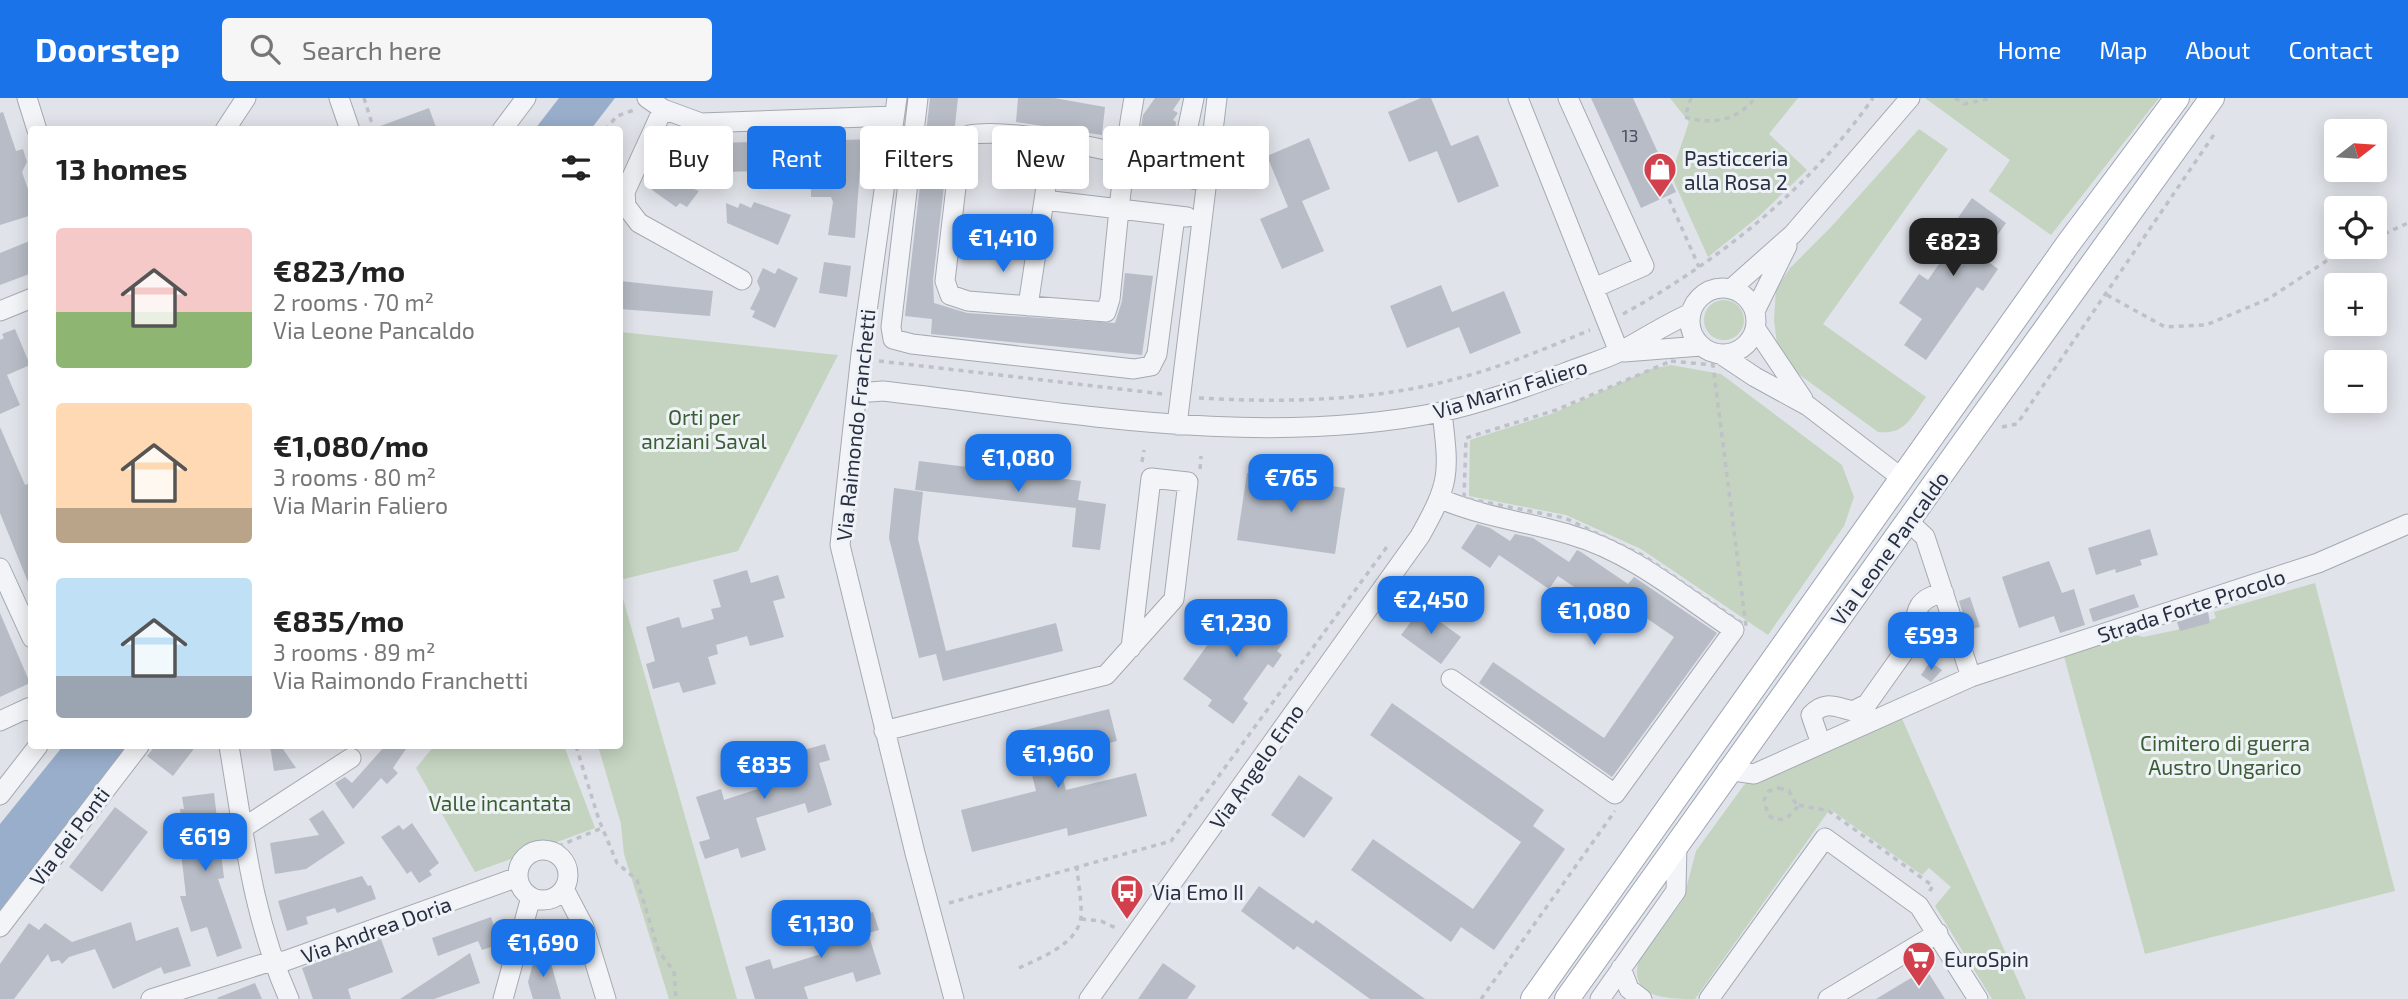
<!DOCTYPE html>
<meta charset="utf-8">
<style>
body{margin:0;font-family:"Exo 2",sans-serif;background:#f6f6f6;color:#222;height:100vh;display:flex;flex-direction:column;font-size:26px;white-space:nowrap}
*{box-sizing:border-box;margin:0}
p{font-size:23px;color:#767676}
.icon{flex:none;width:38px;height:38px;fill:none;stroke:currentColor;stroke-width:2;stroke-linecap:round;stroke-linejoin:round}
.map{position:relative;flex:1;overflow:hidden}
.details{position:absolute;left:28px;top:28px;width:595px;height:623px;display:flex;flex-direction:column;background:#fff;border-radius:7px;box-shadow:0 4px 18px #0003}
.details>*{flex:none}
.top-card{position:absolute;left:644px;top:28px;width:665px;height:63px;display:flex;gap:14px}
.needle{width:46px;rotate:73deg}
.fabs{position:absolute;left:2324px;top:21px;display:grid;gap:14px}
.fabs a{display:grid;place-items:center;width:63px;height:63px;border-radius:7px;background:#fff;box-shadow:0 4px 18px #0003;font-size:35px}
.price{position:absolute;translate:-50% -60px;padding:0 16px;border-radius:14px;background:#1a73e8;color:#fff;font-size:23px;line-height:46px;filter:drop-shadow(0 2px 4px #0008)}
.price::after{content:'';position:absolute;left:50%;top:42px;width:21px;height:16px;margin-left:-10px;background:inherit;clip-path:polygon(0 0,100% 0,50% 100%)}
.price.current{background:#222;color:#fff}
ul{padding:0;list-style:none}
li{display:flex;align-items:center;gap:21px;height:175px;padding:0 28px}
li span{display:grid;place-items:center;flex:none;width:196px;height:140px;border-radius:7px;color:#555}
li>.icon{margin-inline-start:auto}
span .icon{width:84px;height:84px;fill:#fffc;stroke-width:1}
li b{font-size:30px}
h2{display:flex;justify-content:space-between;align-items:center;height:84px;padding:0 28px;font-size:30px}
.tag{padding:0 24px;border-radius:7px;background:#fff;box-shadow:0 4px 18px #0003;font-size:24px;line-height:63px}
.tag.current{background:#1a73e8;color:#fff}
header{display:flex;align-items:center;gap:42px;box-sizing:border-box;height:98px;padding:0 35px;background:#1a73e8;color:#fff}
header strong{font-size:33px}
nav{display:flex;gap:38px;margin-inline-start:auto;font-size:24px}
.search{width:490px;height:63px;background:#f6f6f6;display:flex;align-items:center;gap:18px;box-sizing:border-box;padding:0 24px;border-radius:7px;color:#767676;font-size:26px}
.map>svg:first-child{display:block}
.green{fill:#c4d4c0}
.water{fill:#99aecb}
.building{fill:#b7bcc6}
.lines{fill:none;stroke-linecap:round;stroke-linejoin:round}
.minor-casing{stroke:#a5a9b3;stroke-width:21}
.major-casing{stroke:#9ea6b6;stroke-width:26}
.path{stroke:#bec1c8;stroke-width:3.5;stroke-dasharray:5 5;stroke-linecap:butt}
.minor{stroke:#f3f4f7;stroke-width:19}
.major{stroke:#fff;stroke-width:24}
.labels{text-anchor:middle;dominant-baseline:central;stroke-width:6;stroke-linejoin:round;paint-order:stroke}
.number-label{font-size:18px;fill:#4c5262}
.poi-label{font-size:21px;fill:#282f41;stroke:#eff2f7;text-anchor:start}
.street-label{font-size:21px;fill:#282f41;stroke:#eff2f7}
.park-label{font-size:21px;fill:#3a5e34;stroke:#eff2f7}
</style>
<header>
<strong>Doorstep</strong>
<div class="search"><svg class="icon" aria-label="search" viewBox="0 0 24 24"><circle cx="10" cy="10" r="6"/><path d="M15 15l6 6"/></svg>Search here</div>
<nav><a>Home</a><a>Map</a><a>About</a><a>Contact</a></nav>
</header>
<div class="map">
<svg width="2408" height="901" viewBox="0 0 2408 901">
<rect width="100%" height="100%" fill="#e0e3e9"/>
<path class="green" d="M1670 0H1798L1769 36 1807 72 1758 119 1708 159 1671 77 1689 24Z
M1925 0H2159L2051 137 1989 93 2010 62Z
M1919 31 1948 51 1823 226 1926 299C1911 319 1906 337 1878 334L1793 272 1777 246 1774 222 1776 191 1790 170 1831 129Z
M1704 222a20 20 0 1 1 40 0a20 20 0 1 1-40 0Z
M620 234 838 257 738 453 620 482Z
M1671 267 1721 276 1842 367 1854 399 1844 428 1768 537 1641 451 1566 417 1469 398 1470 342 1554 315 1651 271Z
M2315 485 2395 793 2145 856 2062 551 2125 534 2143 539 2210 525V522L2216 520 2214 514Z
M620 490 737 901H669L624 756 621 726 598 648H620Z
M1899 614 2026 901H1992L1935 808 1951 789 1929 770 1922 777 1830 711 1695 901C1670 901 1627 901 1639 862L1683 802 1696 753 1744 687 1763 675Z
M434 648H564L595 730 475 774 416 670Z"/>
<path class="water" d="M559 0H615L591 31H535Z
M63 648H128L0 812V726Z"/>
<path class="building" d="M930 0H958L954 36 949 45 933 182 934 205 967 215 1115 225 1122 203 1125 175 1153 178 1142 257 931 236 932 221 905 218Z
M1018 0H1054L1105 9 1102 37 1016 24Z
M1155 0H1181L1173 12 1178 15 1173 22 1176 24 1175 32 1160 54 1146 44 1151 37 1141 30 1143 17Z
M1421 0H1431L1451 48 1478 37 1499 88 1458 105 1437 53 1409 64 1388 14Z
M1591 0H1633L1676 94 1641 110Z
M429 10 437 32H375V30Z
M3 14 16 53 23 51 27 64 22 74 32 103V117L0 127V15Z
M1309 40 1330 91 1302 103 1324 153 1282 171 1260 121 1288 109 1267 58Z
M875 41 873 56 863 57 864 69H860L855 140 828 137 833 104 831 99H811L810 43Z
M781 43 782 72 725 74 724 45Z
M683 49 694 57 674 83 699 93 687 109 680 105 676 109 652 92Z
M1972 100 2006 125 1982 159 1998 171 1983 193 1977 189 1926 262 1904 247 1922 221 1899 205 1919 176 1928 182 1957 140 1948 134Z
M754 104 791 117 778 147 727 125 726 105 738 110 740 105 751 110Z
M32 142V175L0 187V155Z
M824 164 851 168 847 199 819 195Z
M763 170 775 176 778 170 798 180 775 230 752 219 755 213 750 211 760 191 757 183Z
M620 183 713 193 710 218 620 211Z
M1441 187 1452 214 1504 193 1521 235 1470 256 1459 229 1407 250 1390 208Z
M15 231 30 267 7 277 20 307 0 316V242L4 240 2 236Z
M0 329 25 387 32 384V494L0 415Z
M919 363 1081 383 1078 402 1106 406 1100 452 1072 449 1076 410 915 392Z
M1247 375 1345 390 1335 456 1237 442Z
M894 390 923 394 918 441 946 553 1056 525 1063 553 943 583 936 556 919 560 889 440Z
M1477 426 1490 430 1510 443 1515 436 1533 440 1569 464 1577 452 1581 454 1628 486 1634 479 1717 535 1612 679 1479 585 1493 564 1604 640 1674 539 1617 500 1608 512 1558 478 1549 491 1499 457 1490 470 1461 450Z
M2150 431 2158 457 2140 462 2142 467 2116 475 2115 471 2096 477 2088 450Z
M2049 463 2062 495 2074 491 2085 527 2060 535 2054 518 2019 530 2002 479Z
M747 472 751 485 778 477 785 500 773 503 784 539 750 548 747 538 716 547 718 556 708 559 716 586 683 595 679 584 653 591 646 566 655 563 646 529 679 519 682 530 714 521 711 511 721 509 713 482Z
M2134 496 2139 509 2093 524 2089 511Z
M1970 499 1980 529 1968 532 1959 503Z
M1239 503 1252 512 1256 506 1278 523 1275 528 1288 538 1277 553 1282 557 1273 570 1268 566 1243 601 1248 605 1233 626 1208 608 1212 602 1183 581 1219 531 1214 527 1222 515 1228 519Z
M1421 510 1461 539 1441 566 1401 537Z
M2208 514 2210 525 2180 533 2177 524Z
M0 515 30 585 0 599Z
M1937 515 1948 548 1934 553 1928 522 1929 517Z
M1930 564 1942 572 1931 584 1921 577Z
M1392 605 1544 712 1533 728 1565 751 1494 852 1461 829 1451 844 1351 772 1373 741 1473 811 1521 744 1370 637Z
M1109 611 1117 643 1057 658 1066 692 1136 675 1147 718 1068 738 1067 730 972 754 961 712 1036 693 1021 633Z
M787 646 790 656 825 646 830 662 819 665 832 707 808 715 805 705 756 720 766 752 741 760 738 750 705 761 699 744 710 741 696 699 721 691 724 702 773 686 763 654Z
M155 648H196L173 678 147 658Z
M270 648H281L296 670 274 673Z
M385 648H408L393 670 398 675 387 686 381 680 353 711 335 685 345 679 352 685Z
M1299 677 1333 700 1304 740 1271 717Z
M214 695 224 780 218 781 242 850 217 859 207 829 191 834 180 798H186L177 720H181L180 711H184L182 699Z
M115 709 148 734 102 794 69 769Z
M323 712 345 745 306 771 275 776 270 745 319 737 309 721Z
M412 725 439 765 429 773 432 777 419 785 411 773 407 776 403 770 381 739 399 727 403 732Z
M362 778 368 788 371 787 376 801 337 815 335 810 306 819 308 826 287 833 278 803Z
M1259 788 1313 826 1316 822 1425 901H1370L1297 848 1294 852 1241 813Z
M873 814 879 832 868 835 881 876 856 884 853 874 804 889 808 901H755L745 869 770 861 773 871 821 856 811 823 836 815 839 825Z
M491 819 500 846 482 852 478 843 438 858 432 840Z
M131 824 136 843 178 829 191 868 164 876 161 869 113 891 95 851 69 859 62 866 59 862 51 864 48 856 14 901H0V866L29 825 39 832 45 825 72 844Z
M381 841 393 874 348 891 351 901H313L302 870Z
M470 855 480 885 434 901H400Z
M548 855 561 901H533L528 884 535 858Z
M1163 865 1196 888 1187 901H1138Z
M1926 871 1945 901H1876Z
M255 885 262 901H218L217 900Z"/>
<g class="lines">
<defs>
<path id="minor" d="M27 0 37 32
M339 0 350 32
M647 0 663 11 701 25 894 18
M897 0 861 256 840 447 915 755 954 901
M918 0 891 229 893 241 912 246 1134 271 1151 268 1157 256 1175 118
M1134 0C1122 66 1117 135 1110 201L1106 214 968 203 950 197 945 183 961 46 969 37C1007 30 1084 47 1123 56 1149 70 1177 77 1206 84
M1518 0 1619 254
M1568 0 1644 168 1594 190
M663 11 625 94 626 108 639 125 742 182
M225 32 246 0
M502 32 526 0
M1053 43 1044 102 1187 119
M1178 76 1194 0
M1690 223a33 33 0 1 1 66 0a33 33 0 1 1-66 0Z
M1732 190 1793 136 1910 0
M1028 208 1044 102
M0 213 32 200
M1755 213 1787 148
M1756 231 1803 301
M1624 254 1701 248
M1722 257 1755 279 1808 308 1903 381
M857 295 883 293C1068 314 1256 351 1441 314 1483 305 1526 289 1567 274 1584 267 1604 262 1621 253 1645 240 1666 226 1691 215
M1177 327 1217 0
M1441 401C1483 419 1528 424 1571 437 1631 454 1683 498 1734 532L1615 696 1451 581
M1909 424 1925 439 1971 579
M0 470 32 540
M0 623 28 610 32 614
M884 633 1106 577 1174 501 1188 384 1151 380 1131 550
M1821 646 1811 617C1825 602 1835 609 1853 613L1867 606 1916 537C1913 512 1919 499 1944 495
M229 648C244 736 252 818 289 901
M1727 672 1754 676 1971 579 2318 465 2408 426
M0 697 38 648
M243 730 351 660
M518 777a25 25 0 1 1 50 0a25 25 0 1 1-50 0Z
M564 791 584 829 606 901
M0 829 139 648
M1621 870 1629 891 1642 901
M151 901 272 863H285L518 779
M503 901 531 799
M1089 901 1420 438C1451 383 1449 375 1442 314
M1600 901 1676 793 1677 747
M1709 901 1825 740 1919 808 1978 901
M1828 901 1938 835"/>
<path id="major" d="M1533 901 2068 146 2177 0
M1567 901C1782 600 1995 299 2212 0"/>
</defs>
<use href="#minor" class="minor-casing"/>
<use href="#major" class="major-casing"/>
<path class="path" d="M364 0 374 32
M1691 0 1685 19C1712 27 1737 23 1755 0
M1955 0 1964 6 1993 0
M605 32 617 18 634 12
M1665 92 1699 169
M2375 140 2408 125
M2107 197 2165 229 2206 227 2268 201 2334 158 2355 149
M1623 216C1719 163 1810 90 1873 0
M879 263 1163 296
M1671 263 1713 267 1746 528 1644 458 1565 420 1464 400 1466 340 1556 312Z
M1199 300C1285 305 1376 303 1459 280 1504 268 1547 250 1590 232
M2002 329 2017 326 2215 35
M1142 364 1144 352
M1200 371 1201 358
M576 648 599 722 617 765 637 782 659 854 674 873 676 901
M1779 690 1789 693 1796 706 1799 707C1790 718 1782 727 1768 717L1764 702 1769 693Z
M1799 707 1829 713 1933 788 1929 794
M549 752 602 730
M949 805 1171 743 1389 446
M1081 821 1101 823 1118 831
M1019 870C1040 860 1078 846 1081 819 1082 803 1078 785 1077 769
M1481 901 1615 713"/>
<use href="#minor" class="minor"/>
<use href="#major" class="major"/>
</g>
<defs>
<symbol id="shop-pin" viewBox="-11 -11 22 30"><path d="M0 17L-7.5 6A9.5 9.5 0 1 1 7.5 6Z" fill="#d3404d" stroke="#eff2f7"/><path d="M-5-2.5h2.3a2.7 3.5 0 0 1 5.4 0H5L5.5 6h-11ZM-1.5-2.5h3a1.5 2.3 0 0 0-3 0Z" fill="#fff"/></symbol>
<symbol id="bus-pin" viewBox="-11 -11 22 30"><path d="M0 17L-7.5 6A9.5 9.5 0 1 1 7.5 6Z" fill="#d3404d" stroke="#eff2f7"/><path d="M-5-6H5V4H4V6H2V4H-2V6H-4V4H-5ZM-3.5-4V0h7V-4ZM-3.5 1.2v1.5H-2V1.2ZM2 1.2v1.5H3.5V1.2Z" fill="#fff"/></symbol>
<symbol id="supermarket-pin" viewBox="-11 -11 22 30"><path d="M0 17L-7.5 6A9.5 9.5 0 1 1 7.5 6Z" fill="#d3404d" stroke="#eff2f7"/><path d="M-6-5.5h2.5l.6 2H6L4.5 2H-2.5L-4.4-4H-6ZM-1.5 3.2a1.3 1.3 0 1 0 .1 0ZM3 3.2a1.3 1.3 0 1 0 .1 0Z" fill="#fff"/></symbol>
</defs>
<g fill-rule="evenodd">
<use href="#shop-pin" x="1641" y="52" width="38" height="52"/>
<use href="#bus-pin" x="1108" y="774" width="38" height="52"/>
<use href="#supermarket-pin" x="1900" y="841" width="38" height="52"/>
</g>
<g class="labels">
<g class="number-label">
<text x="1630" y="37">13</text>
</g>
<g class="poi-label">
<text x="1684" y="59">Pasticceria<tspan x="1684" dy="24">alla Rosa 2</tspan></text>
<text x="1152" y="793">Via Emo II</text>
<text x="1944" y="860">EuroSpin</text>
</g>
<g class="street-label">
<text transform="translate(1510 290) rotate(-17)">Via Marin Faliero</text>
<text transform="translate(855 327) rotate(-84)">Via Raimondo Franchetti</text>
<text transform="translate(1889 450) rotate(-54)">Via Leone Pancaldo</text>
<text transform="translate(2191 507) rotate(-18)">Strada Forte Procolo</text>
<text transform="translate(1256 668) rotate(-55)">Via Angelo Emo</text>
<text transform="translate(69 738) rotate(-53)">Via dei Ponti</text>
<text transform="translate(376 831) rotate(-20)">Via Andrea Doria</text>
</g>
<g class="park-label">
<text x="704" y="318">Orti per<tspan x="704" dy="24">anziani Saval</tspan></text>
<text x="2225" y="644">Cimitero di guerra<tspan x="2225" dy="24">Austro Ungarico</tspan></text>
<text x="500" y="704">Valle incantata</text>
</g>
</g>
</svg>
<div class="fabs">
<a><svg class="needle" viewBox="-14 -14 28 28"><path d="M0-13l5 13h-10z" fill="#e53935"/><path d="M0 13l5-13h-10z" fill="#767676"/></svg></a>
<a><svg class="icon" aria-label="locate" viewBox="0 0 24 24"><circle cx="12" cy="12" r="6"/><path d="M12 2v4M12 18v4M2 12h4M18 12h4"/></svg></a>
<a>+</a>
<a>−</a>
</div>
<b class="price" style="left:1003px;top:176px">€1,410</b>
<b class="price current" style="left:1953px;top:180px">€823</b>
<b class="price" style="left:1018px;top:396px">€1,080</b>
<b class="price" style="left:1291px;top:416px">€765</b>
<b class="price" style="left:1431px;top:538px">€2,450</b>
<b class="price" style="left:1594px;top:549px">€1,080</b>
<b class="price" style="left:1236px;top:561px">€1,230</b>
<b class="price" style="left:1931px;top:574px">€593</b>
<b class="price" style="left:1058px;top:692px">€1,960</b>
<b class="price" style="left:764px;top:703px">€835</b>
<b class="price" style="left:205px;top:775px">€619</b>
<b class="price" style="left:821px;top:862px">€1,130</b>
<b class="price" style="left:543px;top:881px">€1,690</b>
<div class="top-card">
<a class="tag">Buy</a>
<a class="tag current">Rent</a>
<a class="tag">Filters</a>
<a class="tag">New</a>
<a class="tag">Apartment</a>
</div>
<section class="details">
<h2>13 homes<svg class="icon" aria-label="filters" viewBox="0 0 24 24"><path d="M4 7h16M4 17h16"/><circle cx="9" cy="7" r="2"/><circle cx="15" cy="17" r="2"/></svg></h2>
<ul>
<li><span style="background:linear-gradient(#f6c9c9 60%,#8fb573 0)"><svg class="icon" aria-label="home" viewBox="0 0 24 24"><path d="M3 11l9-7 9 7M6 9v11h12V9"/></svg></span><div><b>€823/mo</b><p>2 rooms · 70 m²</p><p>Via Leone Pancaldo</p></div></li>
<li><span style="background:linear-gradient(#ffd9b3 75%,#b9a48a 0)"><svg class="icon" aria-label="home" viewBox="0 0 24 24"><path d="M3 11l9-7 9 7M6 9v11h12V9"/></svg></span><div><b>€1,080/mo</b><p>3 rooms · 80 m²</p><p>Via Marin Faliero</p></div></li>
<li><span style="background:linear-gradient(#bfe0f5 70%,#9aa5b1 0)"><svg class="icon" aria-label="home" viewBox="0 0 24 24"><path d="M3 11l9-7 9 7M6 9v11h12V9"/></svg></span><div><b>€835/mo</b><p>3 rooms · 89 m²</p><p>Via Raimondo Franchetti</p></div></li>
</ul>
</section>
</div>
